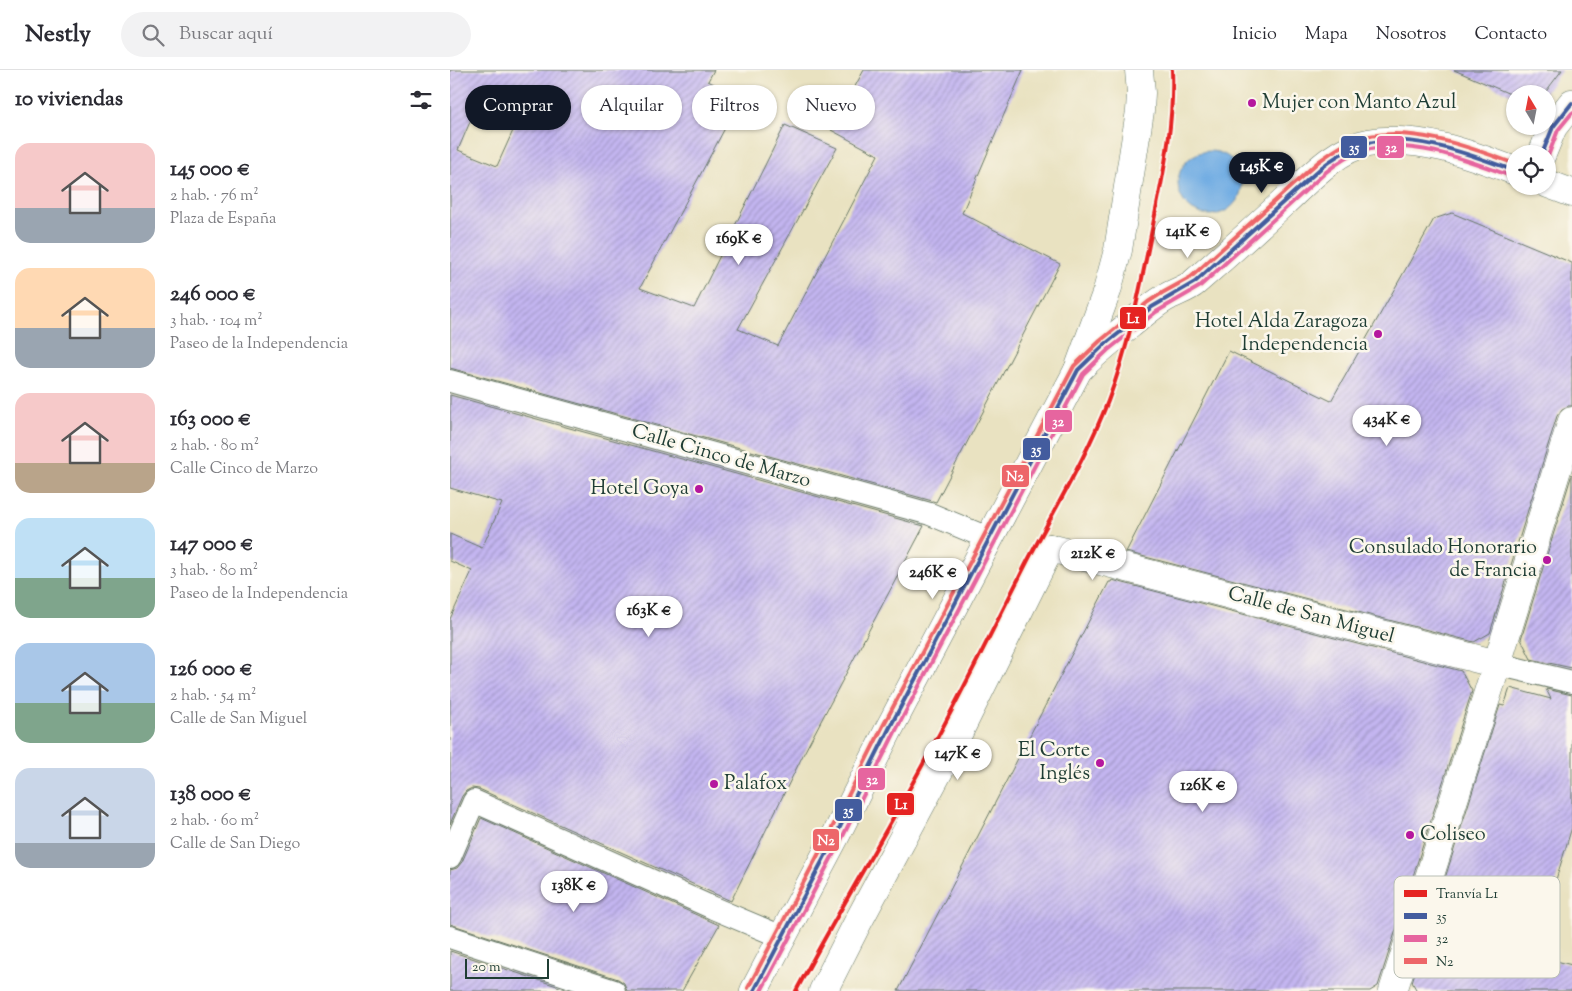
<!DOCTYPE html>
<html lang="es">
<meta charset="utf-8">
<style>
body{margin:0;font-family:"Sorts Mill Goudy",serif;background:#f2f2f3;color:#2b2b33;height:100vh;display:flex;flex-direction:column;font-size:19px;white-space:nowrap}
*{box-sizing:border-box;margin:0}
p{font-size:16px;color:#7c7c81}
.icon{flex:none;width:28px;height:28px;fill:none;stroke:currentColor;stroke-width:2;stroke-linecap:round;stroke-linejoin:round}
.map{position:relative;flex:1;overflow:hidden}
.details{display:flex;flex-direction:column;background:#fff;width:450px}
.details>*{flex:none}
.banner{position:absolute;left:15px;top:15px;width:475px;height:45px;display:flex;gap:10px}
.needle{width:32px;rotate:350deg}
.buttons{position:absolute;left:1056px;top:15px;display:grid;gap:10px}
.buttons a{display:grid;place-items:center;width:50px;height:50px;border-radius:50%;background:#fff;box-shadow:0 1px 4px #0004;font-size:25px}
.scale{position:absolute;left:15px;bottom:12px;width:84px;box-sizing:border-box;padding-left:5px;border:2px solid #1f3d34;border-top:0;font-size:14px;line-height:18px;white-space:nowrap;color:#1f3d34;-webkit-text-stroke:4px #fbf7ec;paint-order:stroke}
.price{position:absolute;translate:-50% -42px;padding:0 11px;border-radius:18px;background:#fff;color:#222;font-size:16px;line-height:32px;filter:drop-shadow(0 1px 2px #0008)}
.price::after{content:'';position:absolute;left:50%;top:30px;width:15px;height:11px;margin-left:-8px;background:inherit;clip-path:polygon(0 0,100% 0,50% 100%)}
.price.on{background:#111827;color:#fff}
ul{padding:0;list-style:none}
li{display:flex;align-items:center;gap:15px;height:125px;padding:0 15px}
li span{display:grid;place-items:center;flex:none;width:140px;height:100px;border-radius:15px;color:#555}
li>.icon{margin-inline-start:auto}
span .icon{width:60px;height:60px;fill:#fffc;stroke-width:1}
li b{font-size:21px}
h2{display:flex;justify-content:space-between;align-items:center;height:60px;padding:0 15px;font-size:21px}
.pill{padding:0 18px;border-radius:22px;background:#fff;box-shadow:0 1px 4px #0004;font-size:18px;line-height:45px}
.pill.on{background:#111827;color:#fff}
header{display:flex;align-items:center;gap:30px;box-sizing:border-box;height:70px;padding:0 25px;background:#fff;border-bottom:1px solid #e1e1e2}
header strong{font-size:24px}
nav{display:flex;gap:28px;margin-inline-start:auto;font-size:18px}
.search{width:350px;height:45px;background:#f2f2f3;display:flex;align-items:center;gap:12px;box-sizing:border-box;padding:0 18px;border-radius:28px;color:#7c7c81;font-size:19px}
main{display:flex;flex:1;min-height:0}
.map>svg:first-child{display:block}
.water{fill:#72ade3;stroke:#48758c}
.building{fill:url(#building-hatch);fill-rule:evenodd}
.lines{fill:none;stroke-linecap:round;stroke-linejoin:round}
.pedestrian-casing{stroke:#667765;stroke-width:24}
.minor-casing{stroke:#667765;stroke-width:29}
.tertiary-casing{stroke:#667765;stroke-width:29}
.pedestrian{stroke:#fff;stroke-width:22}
.minor{stroke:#fff;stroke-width:28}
.tertiary{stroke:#fff;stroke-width:28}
.bus-1-casing{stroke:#fbf7ec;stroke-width:8}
.bus-2-casing{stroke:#fbf7ec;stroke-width:8}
.bus-3-casing{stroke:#fbf7ec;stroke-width:8}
.bus-1{stroke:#435c9e;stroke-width:4}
.bus-2{stroke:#e6659f;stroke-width:4}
.bus-3{stroke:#ed6669;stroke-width:4}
.tram-1-casing{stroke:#fbf7ec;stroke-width:8}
.tram-1{stroke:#e52422;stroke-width:4}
.poi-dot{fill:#b5179e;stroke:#fbf7ec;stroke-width:2}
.labels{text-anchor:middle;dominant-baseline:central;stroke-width:5;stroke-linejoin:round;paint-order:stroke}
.poi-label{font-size:20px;fill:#1f3d34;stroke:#fbf7ec;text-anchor:end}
.street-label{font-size:20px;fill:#1f3d34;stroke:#fbf7ec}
.key{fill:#fbf7ec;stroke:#b9bfb5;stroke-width:1}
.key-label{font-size:14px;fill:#1f3d34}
.line-badge{stroke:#fbf7ec;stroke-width:2}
.badge-label{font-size:14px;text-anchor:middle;font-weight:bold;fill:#fff}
</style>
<header>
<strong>Nestly</strong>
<div class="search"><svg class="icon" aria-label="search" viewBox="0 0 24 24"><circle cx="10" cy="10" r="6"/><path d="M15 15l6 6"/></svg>Buscar aquí</div>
<nav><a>Inicio</a><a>Mapa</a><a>Nosotros</a><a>Contacto</a></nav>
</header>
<main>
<section class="details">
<h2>10 viviendas<svg class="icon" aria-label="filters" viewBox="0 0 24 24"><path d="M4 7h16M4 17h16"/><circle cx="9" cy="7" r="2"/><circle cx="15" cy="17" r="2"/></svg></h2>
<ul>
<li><span style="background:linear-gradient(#f6c9c9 65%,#9aa5b1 0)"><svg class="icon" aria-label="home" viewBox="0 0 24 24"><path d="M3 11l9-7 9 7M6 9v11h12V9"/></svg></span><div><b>145 000 €</b><p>2 hab. · 76 m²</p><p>Plaza de España</p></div></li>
<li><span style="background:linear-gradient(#ffd9b3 60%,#9aa5b1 0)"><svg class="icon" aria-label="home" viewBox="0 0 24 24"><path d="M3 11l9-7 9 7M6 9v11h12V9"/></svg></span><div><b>246 000 €</b><p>3 hab. · 104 m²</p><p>Paseo de la Independencia</p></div></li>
<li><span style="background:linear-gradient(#f6c9c9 70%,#b9a48a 0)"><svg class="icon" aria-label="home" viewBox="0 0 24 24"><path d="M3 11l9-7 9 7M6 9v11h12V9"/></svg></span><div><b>163 000 €</b><p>2 hab. · 80 m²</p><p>Calle Cinco de Marzo</p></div></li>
<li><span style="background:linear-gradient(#bfe0f5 60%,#7fa58c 0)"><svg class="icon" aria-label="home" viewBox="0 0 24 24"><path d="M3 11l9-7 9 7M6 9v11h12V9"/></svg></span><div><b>147 000 €</b><p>3 hab. · 80 m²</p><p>Paseo de la Independencia</p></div></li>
<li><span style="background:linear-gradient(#a9c7e8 60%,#7fa58c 0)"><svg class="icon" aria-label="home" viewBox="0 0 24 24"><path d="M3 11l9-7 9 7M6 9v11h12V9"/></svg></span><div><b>126 000 €</b><p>2 hab. · 54 m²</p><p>Calle de San Miguel</p></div></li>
<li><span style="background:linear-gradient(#c9d6e8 75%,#9aa5b1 0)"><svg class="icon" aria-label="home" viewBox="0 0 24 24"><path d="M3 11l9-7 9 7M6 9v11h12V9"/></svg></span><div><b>138 000 €</b><p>2 hab. · 60 m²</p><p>Calle de San Diego</p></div></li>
</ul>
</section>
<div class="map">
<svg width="1122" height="921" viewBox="0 0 1122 921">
<defs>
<pattern id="building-hatch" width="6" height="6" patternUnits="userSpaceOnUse" patternTransform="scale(1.25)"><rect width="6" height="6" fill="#c4b6f1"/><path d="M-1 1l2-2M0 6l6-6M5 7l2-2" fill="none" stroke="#9f95c4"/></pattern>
</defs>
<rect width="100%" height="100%" fill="#fbf7ec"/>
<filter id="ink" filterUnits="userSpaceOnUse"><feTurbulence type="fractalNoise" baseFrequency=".02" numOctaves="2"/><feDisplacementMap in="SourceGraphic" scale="10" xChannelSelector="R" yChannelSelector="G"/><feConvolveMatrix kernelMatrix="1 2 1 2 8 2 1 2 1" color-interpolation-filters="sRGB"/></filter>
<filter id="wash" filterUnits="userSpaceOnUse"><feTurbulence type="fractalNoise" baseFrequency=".0096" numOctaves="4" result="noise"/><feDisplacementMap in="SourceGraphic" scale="20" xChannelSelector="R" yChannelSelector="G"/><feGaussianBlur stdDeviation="1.12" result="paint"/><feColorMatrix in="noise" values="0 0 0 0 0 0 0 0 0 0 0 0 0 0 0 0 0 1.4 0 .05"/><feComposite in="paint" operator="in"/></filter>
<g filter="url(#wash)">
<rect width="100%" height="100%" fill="#e9e2c1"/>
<path class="water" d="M728 113a32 32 0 1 1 64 0a32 32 0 1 1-64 0Z"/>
<g id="blocks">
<path class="building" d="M0 0H264L258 11 291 28 190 218 244 238 335 55 387 78 288 259 328 276 428 85 381 60 414 0H573L512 143 610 194 486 432 0 298ZM31 26 71 43 47 96 8 80Z
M1004 0H1112L1094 24H1060Z
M1002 143 1122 193V336H1118L1112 339 1107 346 1040 563 1024 572 676 482 779 281 881 331 984 149Z
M0 325 474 456 353 685 281 831 29 719 22 718 16 721 12 726 0 754V549L22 501 0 491V464L32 478 52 433 0 418Z
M1122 404V598L1081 589 1071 569Z
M662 510 1011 601 1022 621 928 916 920 921H448L659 512H661Z
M1060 618 1101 629 1096 619 1122 625V757L1083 885 1122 895V921H967L962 912 1050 635 1054 636Z
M31 748 269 855 232 921H177L174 913 168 909 0 854V800L7 798 12 792Z
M0 881 122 921H0Z"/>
</g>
</g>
<g filter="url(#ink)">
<use href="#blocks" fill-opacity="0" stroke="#667765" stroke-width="1"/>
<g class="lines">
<defs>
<path id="pedestrian" d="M0 311 480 444 540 469
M1047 594 1122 612
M0 787 24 731 263 838 332 867
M0 867 164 921"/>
<path id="minor" d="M1092 84 1103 57 1122 33
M628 300 657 221 668 180 690 41 691 23 689 0
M600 478 1047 594
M943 921 1047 594 1122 351"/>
<path id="tertiary" d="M1098 114 1122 123
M304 921 385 767 439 659 628 300C645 282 663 268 682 253 693 244 703 235 715 228 725 222 737 219 745 212 775 186 804 160 833 133 856 112 886 78 918 73 966 64 1021 84 1065 101
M373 921 407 854 496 688 600 478"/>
</defs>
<use href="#pedestrian" class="pedestrian-casing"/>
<use href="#minor" class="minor-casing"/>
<use href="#tertiary" class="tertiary-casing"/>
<use href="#pedestrian" class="pedestrian"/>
<use href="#minor" class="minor"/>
<use href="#tertiary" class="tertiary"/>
<defs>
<path id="bus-1" d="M1092 84 1103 57 1122 33
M304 921 385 767 439 659 628 300 654 275 702 237 745 212 872 97C882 89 893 82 905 77 952 58 1020 84 1065 101"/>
<path id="bus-2" d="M1098 86 1108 60 1122 43
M311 921 391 770 445 662 633 304 658 280 706 242 749 217 876 102C886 94 897 86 909 82 957 66 1018 90 1063 107"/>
<path id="bus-3" d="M298 918 379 764 433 656 624 296 650 271 698 232 712 223 741 207 868 92C879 84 891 75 904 70 955 53 1018 76 1065 94"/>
</defs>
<use href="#bus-1" class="bus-1-casing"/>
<use href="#bus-2" class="bus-2-casing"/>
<use href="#bus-3" class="bus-3-casing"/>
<use href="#bus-1" class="bus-1"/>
<use href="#bus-2" class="bus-2"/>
<use href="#bus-3" class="bus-3"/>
<defs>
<path id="tram-1" d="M346 921C389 840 436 763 479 683 513 621 544 557 576 494 604 440 636 388 658 331 681 271 692 208 705 145 715 97 724 50 722 0"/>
</defs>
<use href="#tram-1" class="tram-1-casing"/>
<use href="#tram-1" class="tram-1"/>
</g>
</g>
<g class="poi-dot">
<circle cx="802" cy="33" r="5"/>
<circle cx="928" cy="264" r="5"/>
<circle cx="249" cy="419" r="5"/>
<circle cx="1097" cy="490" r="5"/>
<circle cx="650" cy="693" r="5"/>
<circle cx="264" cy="714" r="5"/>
<circle cx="960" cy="765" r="5"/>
</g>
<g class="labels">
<g class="poi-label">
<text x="812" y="33" text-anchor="start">Mujer con Manto Azul</text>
<text x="918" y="252">Hotel Alda Zaragoza<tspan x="918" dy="23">Independencia</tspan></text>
<text x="239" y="419">Hotel Goya</text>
<text x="1087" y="478">Consulado Honorario<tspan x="1087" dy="23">de Francia</tspan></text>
<text x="640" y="681">El Corte<tspan x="640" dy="23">Inglés</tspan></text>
<text x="274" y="714" text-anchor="start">Palafox</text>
<text x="970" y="765" text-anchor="start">Coliseo</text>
</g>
<g class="street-label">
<text transform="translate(271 387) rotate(16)">Calle Cinco de Marzo</text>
<text transform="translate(861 546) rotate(15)">Calle de San Miguel</text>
</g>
</g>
<rect x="944" y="806" width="166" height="102" rx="8" class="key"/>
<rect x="954" y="820" width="23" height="7" fill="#e52422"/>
<rect x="954" y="843" width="23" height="6" fill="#435c9e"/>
<rect x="954" y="865" width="23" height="7" fill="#e6659f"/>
<rect x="954" y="888" width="23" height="6" fill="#ed6669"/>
<g class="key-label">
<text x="986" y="828">Tranvía L1</text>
<text x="986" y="851">35</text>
<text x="986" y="873">32</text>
<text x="986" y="896">N2</text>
</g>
<g class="line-badge">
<rect x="926" y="65" width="29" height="24" rx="5" fill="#e6659f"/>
<rect x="890" y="65" width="28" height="24" rx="5" fill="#435c9e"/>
<rect x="669" y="236" width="28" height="24" rx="5" fill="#e52422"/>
<rect x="594" y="339" width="29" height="24" rx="5" fill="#e6659f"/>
<rect x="572" y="367" width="29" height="24" rx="5" fill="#435c9e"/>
<rect x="551" y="394" width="29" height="24" rx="5" fill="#ed6669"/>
<rect x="407" y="697" width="29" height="24" rx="5" fill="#e6659f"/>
<rect x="436" y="722" width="29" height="24" rx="5" fill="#e52422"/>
<rect x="384" y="728" width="29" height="24" rx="5" fill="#435c9e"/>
<rect x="362" y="758" width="28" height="24" rx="5" fill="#ed6669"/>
</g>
<g class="badge-label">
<text x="941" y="82">32</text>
<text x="904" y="82">35</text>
<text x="683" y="253">L1</text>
<text x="608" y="356">32</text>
<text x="586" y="384">35</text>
<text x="565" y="411">N2</text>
<text x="422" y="714">32</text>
<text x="451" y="739">L1</text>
<text x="398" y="745">35</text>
<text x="376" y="775">N2</text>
</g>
</svg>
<div class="buttons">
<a><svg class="needle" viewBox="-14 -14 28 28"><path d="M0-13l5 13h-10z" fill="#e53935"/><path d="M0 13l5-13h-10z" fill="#7c7c81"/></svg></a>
<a><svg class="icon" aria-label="locate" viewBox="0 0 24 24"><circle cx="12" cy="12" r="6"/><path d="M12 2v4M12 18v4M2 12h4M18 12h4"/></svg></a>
</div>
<div class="scale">20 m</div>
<b class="price on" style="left:812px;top:124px">145K €</b>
<b class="price" style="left:738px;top:189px">141K €</b>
<b class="price" style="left:289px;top:196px">169K €</b>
<b class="price" style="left:937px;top:377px">434K €</b>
<b class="price" style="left:643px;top:511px">212K €</b>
<b class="price" style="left:483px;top:530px">246K €</b>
<b class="price" style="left:199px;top:568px">163K €</b>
<b class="price" style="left:508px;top:711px">147K €</b>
<b class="price" style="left:753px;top:743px">126K €</b>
<b class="price" style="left:124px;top:843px">138K €</b>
<div class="banner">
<a class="pill on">Comprar</a>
<a class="pill">Alquilar</a>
<a class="pill">Filtros</a>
<a class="pill">Nuevo</a>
</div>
</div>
</main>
